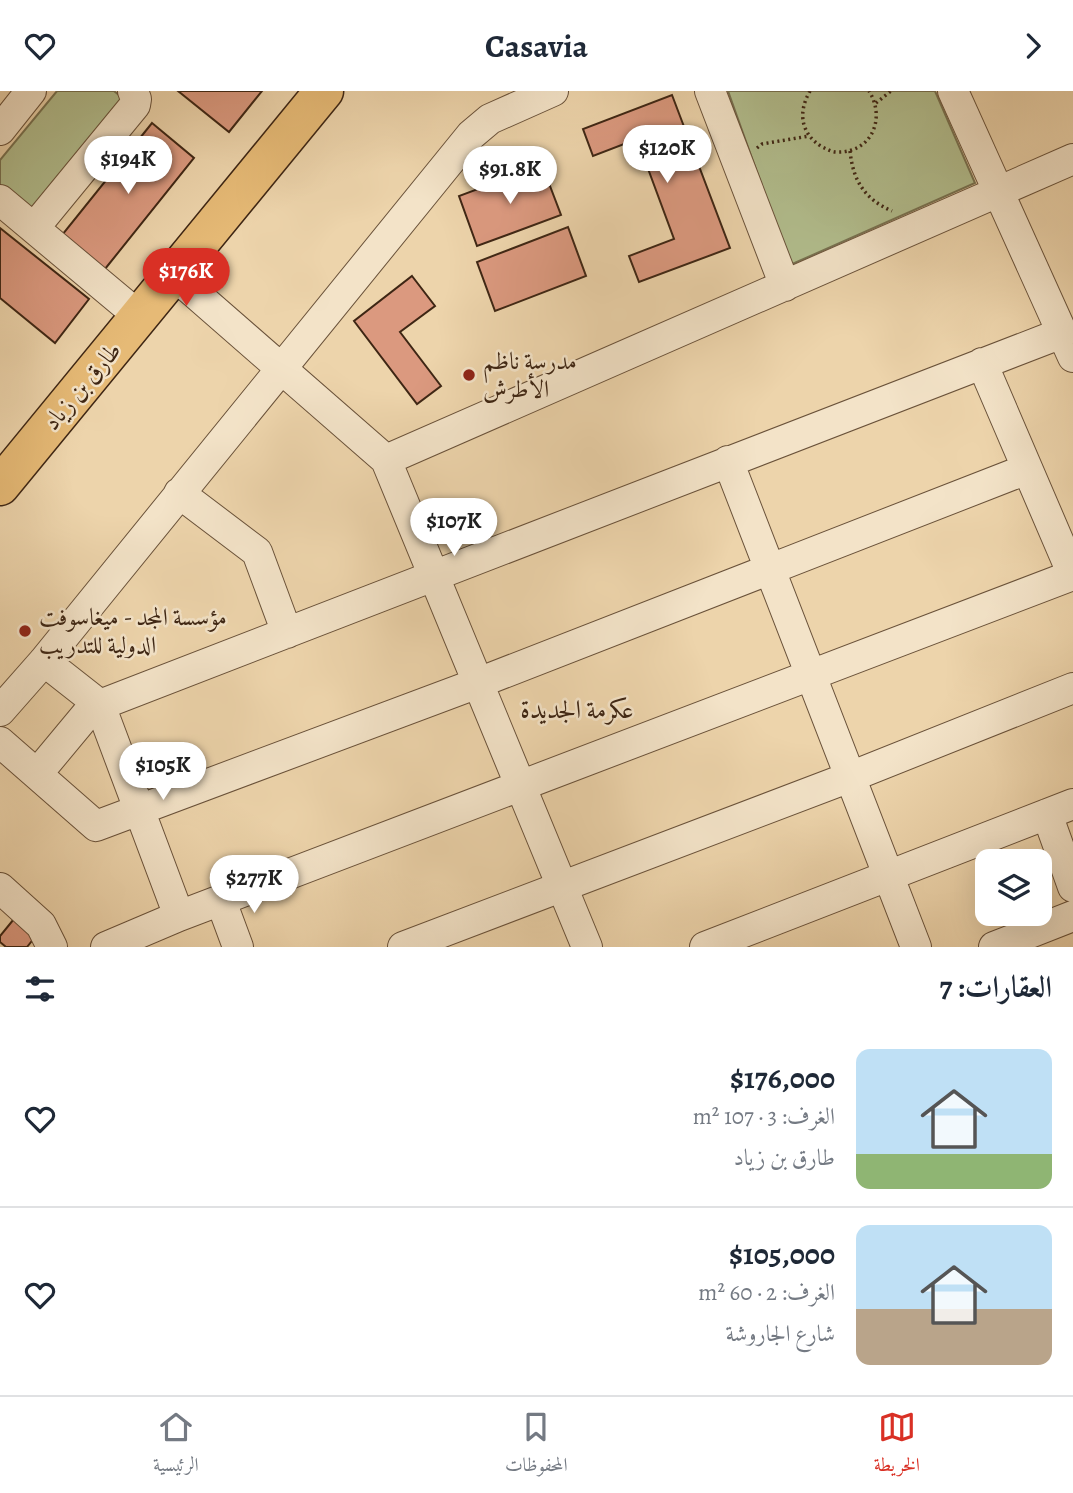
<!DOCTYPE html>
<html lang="ar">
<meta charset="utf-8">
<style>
body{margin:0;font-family:Alegreya,Amiri,serif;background:#f2f2f3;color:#1f2937;direction:rtl;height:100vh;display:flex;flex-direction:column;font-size:26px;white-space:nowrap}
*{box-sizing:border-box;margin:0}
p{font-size:23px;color:#747a83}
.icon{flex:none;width:38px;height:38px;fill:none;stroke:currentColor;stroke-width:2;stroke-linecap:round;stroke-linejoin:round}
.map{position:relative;height:856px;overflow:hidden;direction:ltr}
.drawer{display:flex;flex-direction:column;background:#fff;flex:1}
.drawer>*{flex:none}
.tools{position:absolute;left:975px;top:758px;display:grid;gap:14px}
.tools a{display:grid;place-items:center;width:77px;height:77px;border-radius:14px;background:#fff;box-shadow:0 7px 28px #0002;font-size:35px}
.price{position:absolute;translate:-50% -60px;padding:0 16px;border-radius:24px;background:#fff;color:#222;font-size:23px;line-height:46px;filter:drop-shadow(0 2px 4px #0008)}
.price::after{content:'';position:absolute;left:50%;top:42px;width:21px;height:16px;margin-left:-10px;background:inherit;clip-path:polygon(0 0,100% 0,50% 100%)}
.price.on{background:#d93025;color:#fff}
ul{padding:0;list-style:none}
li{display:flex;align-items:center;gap:21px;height:175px;padding:0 21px}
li+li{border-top:2px solid #e0e1e3}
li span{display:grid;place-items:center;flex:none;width:196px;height:140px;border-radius:14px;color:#555}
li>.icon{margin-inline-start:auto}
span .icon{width:84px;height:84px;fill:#fffc;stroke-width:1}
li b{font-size:30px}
h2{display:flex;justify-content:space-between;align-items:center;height:84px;padding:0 21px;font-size:30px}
header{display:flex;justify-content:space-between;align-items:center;height:91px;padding:0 21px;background:#fff;font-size:32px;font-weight:700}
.dock{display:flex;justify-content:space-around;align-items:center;height:98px;border-top:2px solid #e0e1e3;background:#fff;font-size:19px;color:#747a83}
.dock a{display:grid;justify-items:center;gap:4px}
.dock .on{color:#d93025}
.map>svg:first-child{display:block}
.green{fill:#b2be8e;stroke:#787251;stroke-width:2}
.building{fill:#db997f;stroke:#3e2614;stroke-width:2}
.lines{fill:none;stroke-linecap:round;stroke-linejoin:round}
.minor-casing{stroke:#6a523a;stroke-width:32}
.major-casing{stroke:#3e2614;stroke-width:41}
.path{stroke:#3e2614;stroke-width:3.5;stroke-dasharray:2 3.5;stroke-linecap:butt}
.minor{stroke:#f3e3c8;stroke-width:30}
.major{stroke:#e6ba76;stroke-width:38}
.poi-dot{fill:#8f2418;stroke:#f3e3c8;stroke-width:2.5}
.labels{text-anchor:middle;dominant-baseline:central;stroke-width:5;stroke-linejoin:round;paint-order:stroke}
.poi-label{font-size:24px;fill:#3e2614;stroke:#f3e3c8;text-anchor:start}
.street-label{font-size:24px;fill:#3e2614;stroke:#f3e3c8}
.neighbourhood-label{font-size:26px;fill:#3e2614;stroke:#f3e3c8}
</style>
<header><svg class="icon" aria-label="forward" viewBox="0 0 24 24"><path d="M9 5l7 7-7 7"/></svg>Casavia<svg class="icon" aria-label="heart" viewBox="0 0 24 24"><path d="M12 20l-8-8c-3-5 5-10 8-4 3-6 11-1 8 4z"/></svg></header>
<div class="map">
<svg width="1073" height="856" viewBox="0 0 1073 856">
<rect width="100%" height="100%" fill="#edd4ab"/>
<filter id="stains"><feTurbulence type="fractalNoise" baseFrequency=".00286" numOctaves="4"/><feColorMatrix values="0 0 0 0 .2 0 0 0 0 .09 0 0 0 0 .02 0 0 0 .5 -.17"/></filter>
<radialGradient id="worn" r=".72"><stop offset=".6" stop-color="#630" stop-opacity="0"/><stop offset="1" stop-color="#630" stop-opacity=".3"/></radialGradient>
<path class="green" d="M57 0H114L125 9 32 121 0 95V69Z
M728 0H935L975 92 790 174Z"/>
<path class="building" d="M178 0H262L229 41Z
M672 4 730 157 639 191 629 165 674 148 637 48 593 65 583 38Z
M152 32 194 67 105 178 62 144Z
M542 74 561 124 477 155 459 105Z
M568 136 586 185 495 220 477 171Z
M0 137 89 208 55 252 0 207Z
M412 185 435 215 400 241 441 295 417 313 354 230Z
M18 823 39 841 27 856H6L0 851V845Z"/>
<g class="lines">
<defs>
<path id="minor" d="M710 0 785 195
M953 0 1073 266
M0 39 31 0
M0 109 140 226
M34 137 135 14 136 8 133 0
M174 184 386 369 587 856
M982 272 1073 484
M386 369 1073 68
M728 370 916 856
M179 402 257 461 287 542
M44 570 100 614 1062 242
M0 620 44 570 471 44 490 28 553 0
M0 651 96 735 478 592 1027 378
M37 683 91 618 100 614 179 825
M1047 723 1073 796
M0 797 41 834 52 856
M221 810 238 856
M106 856 179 825 1073 484
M403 856 850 686 1073 597
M705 856 1073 713
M994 856 1073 825"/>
<path id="major" d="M0 395 324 0"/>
</defs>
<use href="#minor" class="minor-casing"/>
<use href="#major" class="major-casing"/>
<path class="path" d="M810 0C798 21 800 42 822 56 827 58 831 61 837 61 872 62 886 27 869 0
M876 12 891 0
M757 57 762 53 809 45
M850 60C853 89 864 108 892 120"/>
<use href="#minor" class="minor"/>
<use href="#major" class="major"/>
</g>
<g class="poi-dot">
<circle cx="469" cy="284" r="7"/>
<circle cx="25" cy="540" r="7"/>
</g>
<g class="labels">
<g class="poi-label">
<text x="483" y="270">مدرسة ناظم<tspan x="483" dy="28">الأطرش</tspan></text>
<text x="39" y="526">مؤسسة المجد - ميغاسوفت<tspan x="39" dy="28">الدولية للتدريب</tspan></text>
</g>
<g class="street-label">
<text transform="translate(82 295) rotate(-50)">طارق بن زياد</text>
</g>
<g class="neighbourhood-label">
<text x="577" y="618">عكرمة الجديدة</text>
</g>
</g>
<rect width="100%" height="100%" filter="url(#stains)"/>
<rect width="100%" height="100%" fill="url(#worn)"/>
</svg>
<div class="tools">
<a><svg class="icon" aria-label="layers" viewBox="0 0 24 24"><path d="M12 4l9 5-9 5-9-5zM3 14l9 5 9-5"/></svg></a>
</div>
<b class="price" style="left:667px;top:94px">$120K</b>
<b class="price" style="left:128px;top:105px">$194K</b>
<b class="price" style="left:510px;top:115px">$91.8K</b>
<b class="price on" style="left:186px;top:217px">$176K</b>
<b class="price" style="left:454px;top:467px">$107K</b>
<b class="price" style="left:163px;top:711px">$105K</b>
<b class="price" style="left:254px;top:824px">$277K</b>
</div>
<section class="drawer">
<h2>العقارات: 7<svg class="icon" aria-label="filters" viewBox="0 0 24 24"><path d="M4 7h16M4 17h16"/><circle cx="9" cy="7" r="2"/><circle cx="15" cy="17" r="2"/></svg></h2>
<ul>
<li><span style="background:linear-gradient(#bfe0f5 75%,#8fb573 0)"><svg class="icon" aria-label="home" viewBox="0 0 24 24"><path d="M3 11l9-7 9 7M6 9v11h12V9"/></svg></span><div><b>$176,000</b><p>الغرف: 3 · 107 m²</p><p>طارق بن زياد</p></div><svg class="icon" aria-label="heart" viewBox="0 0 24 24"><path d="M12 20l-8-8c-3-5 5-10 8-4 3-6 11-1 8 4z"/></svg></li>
<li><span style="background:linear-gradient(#bfe0f5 60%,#b9a48a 0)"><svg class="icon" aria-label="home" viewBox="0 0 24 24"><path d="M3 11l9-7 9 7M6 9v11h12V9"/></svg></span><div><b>$105,000</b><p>الغرف: 2 · 60 m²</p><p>شارع الجاروشة</p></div><svg class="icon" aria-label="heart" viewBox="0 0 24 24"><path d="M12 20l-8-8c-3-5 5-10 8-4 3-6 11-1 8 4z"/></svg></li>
</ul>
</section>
<nav class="dock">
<a class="on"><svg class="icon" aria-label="map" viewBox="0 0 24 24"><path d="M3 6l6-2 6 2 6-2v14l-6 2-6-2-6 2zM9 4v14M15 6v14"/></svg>الخريطة</a>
<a><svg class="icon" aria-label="saved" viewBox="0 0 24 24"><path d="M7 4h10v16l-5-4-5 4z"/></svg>المحفوظات</a>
<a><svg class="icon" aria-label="home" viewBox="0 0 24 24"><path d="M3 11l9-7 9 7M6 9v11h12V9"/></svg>الرئيسية</a>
</nav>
